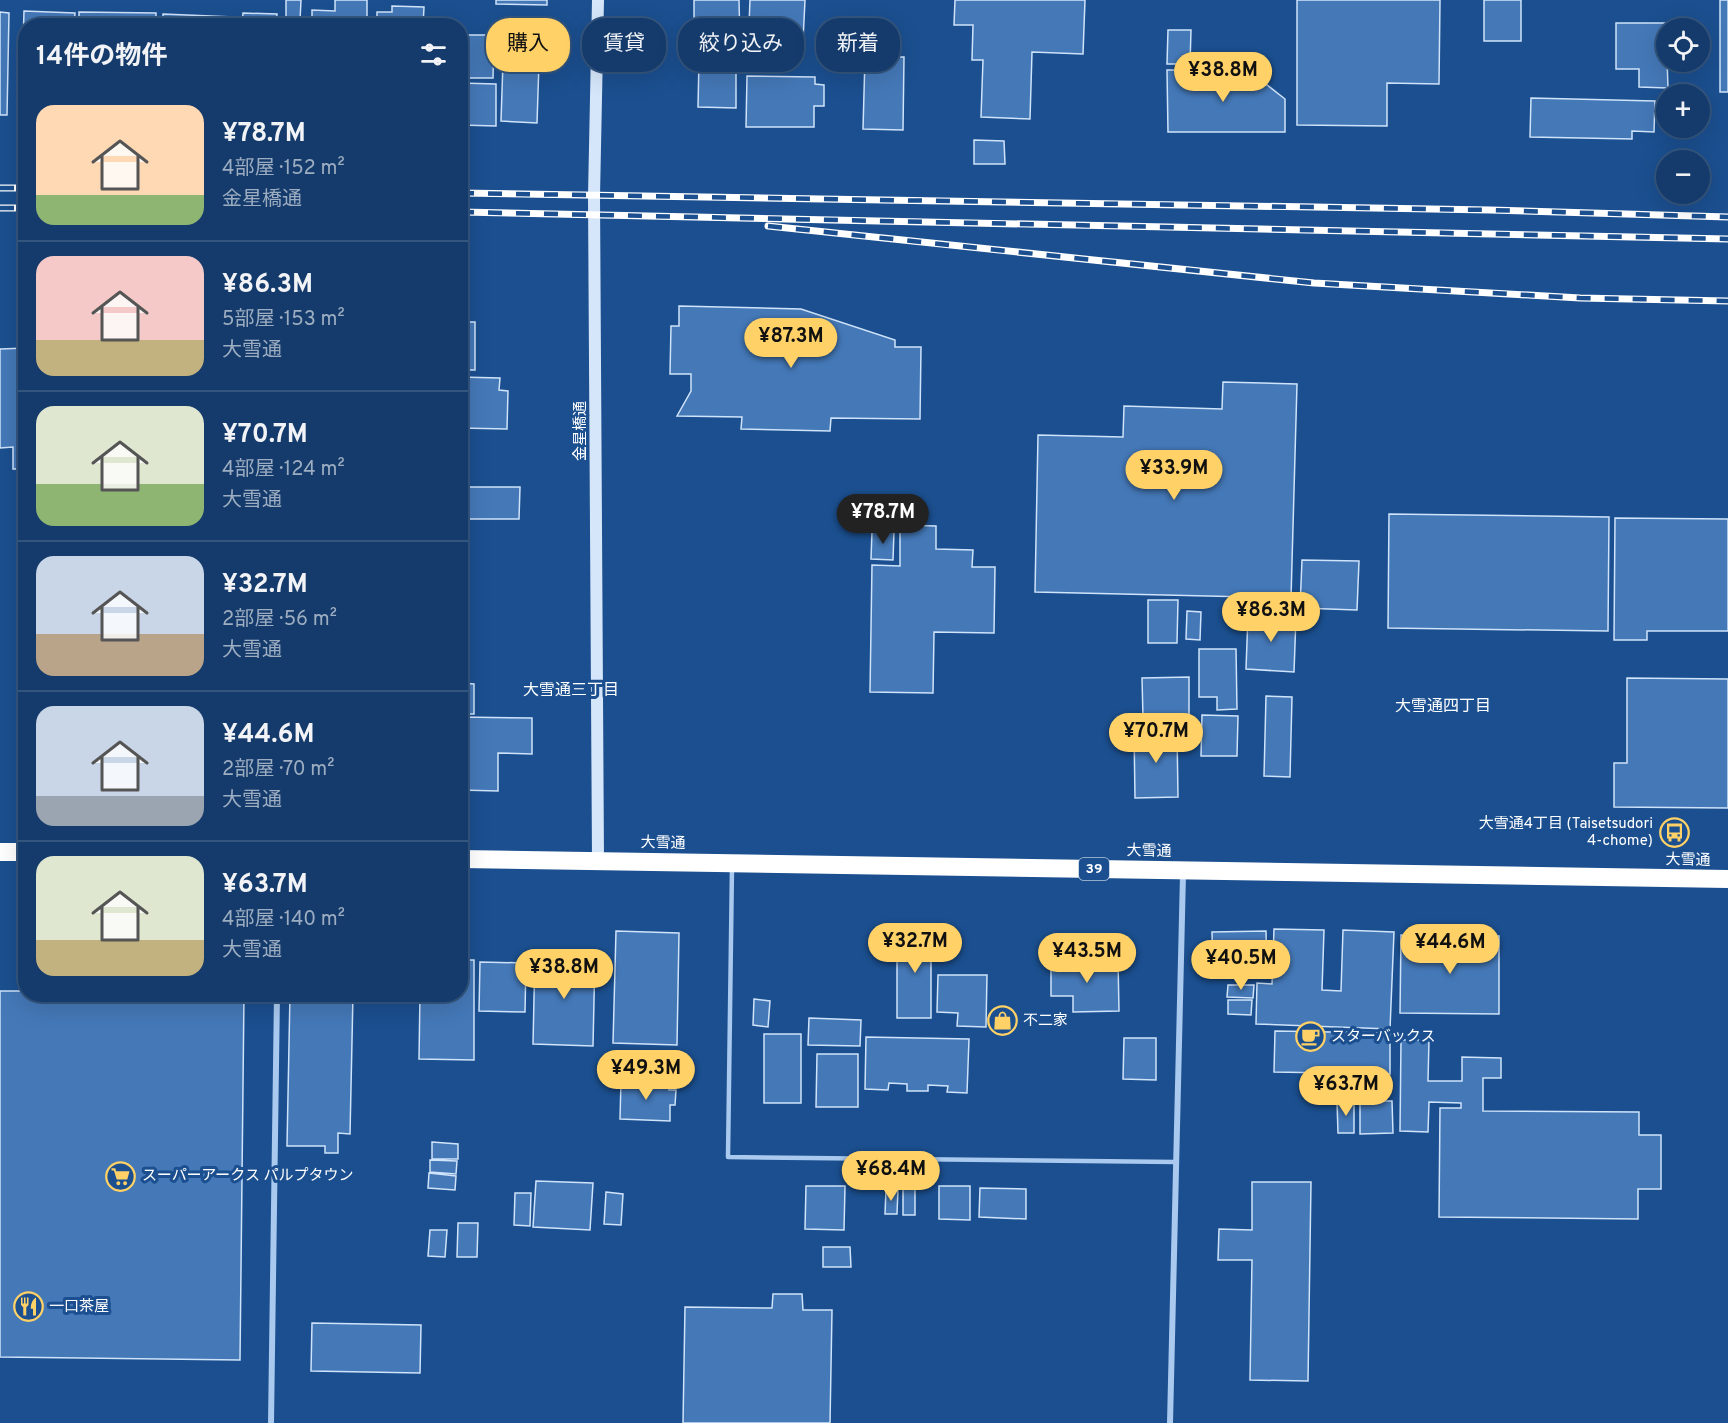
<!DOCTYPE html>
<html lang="ja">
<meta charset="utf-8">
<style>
body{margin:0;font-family:Overpass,"Noto Sans JP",sans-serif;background:#1d4271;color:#f1f3f6;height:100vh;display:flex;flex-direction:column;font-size:22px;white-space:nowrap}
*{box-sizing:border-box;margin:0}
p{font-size:20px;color:#9dadc1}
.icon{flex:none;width:33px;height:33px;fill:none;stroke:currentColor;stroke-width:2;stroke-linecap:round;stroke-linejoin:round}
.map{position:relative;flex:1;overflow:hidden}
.panel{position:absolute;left:18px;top:18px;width:450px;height:984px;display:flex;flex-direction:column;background:#143b6b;border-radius:24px;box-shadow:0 6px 24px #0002,0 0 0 2px #33557e}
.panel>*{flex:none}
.banner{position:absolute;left:486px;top:18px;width:570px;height:54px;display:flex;gap:12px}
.fabs{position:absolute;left:1656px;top:18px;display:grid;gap:12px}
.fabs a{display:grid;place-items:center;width:54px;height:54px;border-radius:50%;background:#143b6b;box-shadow:0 6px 24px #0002,0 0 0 2px #33557e;font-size:30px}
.price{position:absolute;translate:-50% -51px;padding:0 14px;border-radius:21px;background:#ffd166;color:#111;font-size:20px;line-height:39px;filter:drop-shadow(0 2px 3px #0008)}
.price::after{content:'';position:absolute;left:50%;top:36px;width:18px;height:14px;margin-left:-9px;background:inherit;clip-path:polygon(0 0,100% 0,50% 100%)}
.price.current{background:#222;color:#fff}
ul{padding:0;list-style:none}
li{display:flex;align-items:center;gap:18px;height:150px;padding:0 18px}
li+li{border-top:2px solid #33557e}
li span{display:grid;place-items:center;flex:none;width:168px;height:120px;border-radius:18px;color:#555}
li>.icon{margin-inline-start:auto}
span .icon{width:72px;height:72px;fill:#fffc;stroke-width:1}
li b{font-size:26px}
h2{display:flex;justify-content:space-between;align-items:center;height:72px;padding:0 18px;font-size:26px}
.tag{padding:0 21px;border-radius:24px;background:#143b6b;box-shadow:0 6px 24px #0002,0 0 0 2px #33557e;font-size:21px;line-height:54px}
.tag.current{background:#ffd166;color:#111}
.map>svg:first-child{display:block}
.building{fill:#4478b7;stroke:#cfe3fa;stroke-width:1.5}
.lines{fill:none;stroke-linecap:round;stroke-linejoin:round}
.lane{stroke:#a9c9ee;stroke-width:4.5}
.street{stroke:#a9c9ee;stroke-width:6}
.secondary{stroke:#d6e6fa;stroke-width:12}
.highway{stroke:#fff;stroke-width:18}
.rail-casing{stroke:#fff;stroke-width:7}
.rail{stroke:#1b4f8f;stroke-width:4.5;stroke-dasharray:14;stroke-linecap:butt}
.labels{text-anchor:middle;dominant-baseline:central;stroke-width:6;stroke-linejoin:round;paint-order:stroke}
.shield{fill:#1b4f8f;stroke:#bbcadd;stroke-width:1.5}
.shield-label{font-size:14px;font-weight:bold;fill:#fff}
.street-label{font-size:15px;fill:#fff;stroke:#1b4f8f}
.poi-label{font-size:15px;fill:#fff;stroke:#1b4f8f;text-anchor:start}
.neighbourhood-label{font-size:16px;fill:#fff;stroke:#1b4f8f}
</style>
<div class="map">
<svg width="1728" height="1423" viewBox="0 0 1728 1423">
<rect width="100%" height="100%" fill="#1b4f8f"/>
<path class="building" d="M286 0H301L300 21 286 20Z
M335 0H367V26H312V10L335 11Z
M496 0H547V5L496 4Z
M694 0H739L740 43H694Z
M750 0H805L803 41 783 40V50L748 49Z
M955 0H1085L1083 54 1032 52 1030 119 981 117 983 60H972L973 25H954Z
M1297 0H1440L1439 84 1387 83V126L1297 125Z
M1484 0H1521V41H1484Z
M1720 0H1728V92H1720Z
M392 6 424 7 423 26H377V12H392Z
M24 11 75 13 74 26H26V113L21 112Z
M0 12 9 13 7 115H0Z
M79 12 156 13V26H79Z
M243 13 277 14 276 26H242Z
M163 14 234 17 233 26H163Z
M1616 23H1669L1666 28 1668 88 1639 87V69H1616Z
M1168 30H1191L1190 64H1167Z
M460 35H494L493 78H460Z
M865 57H904L903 130 863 129Z
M699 60 736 61V108L698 107Z
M503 61 539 63 537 123 501 121Z
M1167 70H1248L1285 99V132H1168Z
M747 76 815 77V84L824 85V106H814V127H746Z
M460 83 496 84V126L460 125Z
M1531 98 1655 101 1654 132 1632 131V139L1530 137Z
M974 140 1004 141 1005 164H974Z
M679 306 801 309 895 340V347H921L920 419 831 418 830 431 741 429 742 417 677 416 691 391V374H670L671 326H679Z
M460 322H475V370H460Z
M26 348V469H13V447L0 448V349Z
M460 377 500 378 499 390 508 391 507 429 460 428Z
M1223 382 1297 384 1291 598 1035 592 1038 435 1123 437 1124 406 1222 409Z
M465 487H520L519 519H465Z
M1389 514 1609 517 1608 631 1388 628Z
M1615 518 1728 519V631H1647V640H1614Z
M900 525 936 526V549L973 550 972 567H995L994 633 934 632 933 693 870 692 872 565 900 566Z
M872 531H894L893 560 871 559Z
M1302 560 1359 561 1357 610 1300 608Z
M1148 600H1178L1177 643H1148Z
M1187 611 1201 612 1200 640 1186 639Z
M1248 615 1296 617 1294 672 1246 669Z
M1199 649H1236L1237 709 1217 710V697H1199Z
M1189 677V717L1143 718 1142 678Z
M1627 678 1728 679V808L1614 807V763H1627Z
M460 683 474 684V714H460Z
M1266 696 1292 697 1290 777 1264 776Z
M1202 715 1238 716 1237 756H1201Z
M460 717 532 718V754L498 753V791L460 790Z
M1134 731H1177L1178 797 1135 798Z
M909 925H931V1018H897V938H909Z
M1274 929 1324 930 1322 990 1341 991 1343 930 1394 932 1390 1029 1256 1024 1257 983 1272 984Z
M616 931 679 933 677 1045 613 1043Z
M1266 931 1267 977H1213L1212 932Z
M1401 935 1499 936V1014L1400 1013Z
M535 953 595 955 593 1046 533 1044Z
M1118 959 1119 1011 1073 1012V996H1051V960Z
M460 960H474V1060L419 1059 420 994H460Z
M480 962 526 963 525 1012 479 1011Z
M938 975H987L986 1027 957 1026 958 1013 937 1012Z
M1228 985H1254L1253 998 1227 997Z
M0 991H26V994H244L240 1360 0 1357Z
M290 994H353L350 1134 338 1133V1153H325V1146H287Z
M754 999 770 1001 768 1027 753 1025Z
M1228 1000H1252L1251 1015 1228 1014Z
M809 1018 861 1020 860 1046 808 1045Z
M1275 1031 1390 1033V1074L1274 1072Z
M764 1034H801V1103H764Z
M866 1037 969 1039 967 1093 947 1092 948 1086 928 1085V1091H907V1084L889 1083 888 1090 865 1089Z
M1124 1038H1156V1080L1123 1079Z
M1401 1040H1429L1428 1081H1462V1057L1501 1058V1078H1483V1111L1639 1112V1135H1661V1189H1638V1219L1439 1217 1440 1108H1461V1103L1429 1102 1428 1132 1400 1131Z
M817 1054H858V1107H816Z
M621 1081 669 1082V1090H676L675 1105H670V1121L620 1119Z
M1354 1101V1133H1338L1337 1102Z
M1360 1101H1392L1393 1133 1360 1134Z
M432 1142 458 1144V1159H432Z
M430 1160 457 1161 456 1174 430 1172Z
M429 1173 456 1176 455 1190 428 1188Z
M536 1181 593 1183 590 1230 533 1227Z
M1252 1182H1311L1308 1381 1250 1380 1252 1260H1218L1219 1229 1252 1230Z
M806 1186H845L844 1230 805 1229Z
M939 1186H970V1220L939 1219Z
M903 1187 915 1188V1215H903Z
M980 1188 1026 1189V1219L979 1217Z
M886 1189H898L897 1214H885Z
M606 1192 623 1194 621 1225 604 1224Z
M515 1193H531L530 1226 514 1225Z
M458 1223H478L477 1257H457Z
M430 1230H447L445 1257 428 1256Z
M823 1247H850L851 1267H823Z
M773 1294H802L803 1310H832L830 1423H683L685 1307 772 1308Z
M312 1323 421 1325 420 1373 311 1371Z"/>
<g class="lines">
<path class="lane" d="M732 866 728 1157 1176 1162"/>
<path class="street" d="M271 1423 277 994
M1170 1423 1183 874"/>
<path class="secondary" d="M598 0 594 196 598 861"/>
<path class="highway" d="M0 852H26
M460 859 1728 879"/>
<defs>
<path id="rail" d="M0 188H26
M460 193 1490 210 1728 217
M0 208H26
M460 212 1728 239
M768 226 1314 283 1580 298 1728 301"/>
</defs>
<use href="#rail" class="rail-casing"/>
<use href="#rail" class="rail"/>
</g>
<defs>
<symbol id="bus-ring" viewBox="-11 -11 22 22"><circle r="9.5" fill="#1b4f8f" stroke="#ffd166" stroke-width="1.5"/><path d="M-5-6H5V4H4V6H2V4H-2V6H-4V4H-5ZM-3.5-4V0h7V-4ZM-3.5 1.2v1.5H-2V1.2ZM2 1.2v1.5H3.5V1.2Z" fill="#ffd166"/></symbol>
<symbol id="shop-ring" viewBox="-11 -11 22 22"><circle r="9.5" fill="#1b4f8f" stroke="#ffd166" stroke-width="1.5"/><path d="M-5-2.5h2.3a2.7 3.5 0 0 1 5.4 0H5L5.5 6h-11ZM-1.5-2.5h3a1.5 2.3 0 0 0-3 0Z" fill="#ffd166"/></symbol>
<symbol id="cafe-ring" viewBox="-11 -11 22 22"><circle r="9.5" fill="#1b4f8f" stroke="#ffd166" stroke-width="1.5"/><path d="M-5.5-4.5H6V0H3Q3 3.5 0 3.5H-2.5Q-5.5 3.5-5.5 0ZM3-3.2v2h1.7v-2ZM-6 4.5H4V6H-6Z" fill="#ffd166"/></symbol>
<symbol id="supermarket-ring" viewBox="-11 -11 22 22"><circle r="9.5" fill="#1b4f8f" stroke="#ffd166" stroke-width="1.5"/><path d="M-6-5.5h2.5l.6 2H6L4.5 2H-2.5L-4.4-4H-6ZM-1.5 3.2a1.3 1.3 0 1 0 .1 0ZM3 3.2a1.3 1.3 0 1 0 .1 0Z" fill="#ffd166"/></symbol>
<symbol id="restaurant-ring" viewBox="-11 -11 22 22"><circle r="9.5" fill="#1b4f8f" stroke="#ffd166" stroke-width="1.5"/><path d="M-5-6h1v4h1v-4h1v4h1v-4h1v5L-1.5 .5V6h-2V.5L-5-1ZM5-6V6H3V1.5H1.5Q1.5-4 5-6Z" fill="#ffd166"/></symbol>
</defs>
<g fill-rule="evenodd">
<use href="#bus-ring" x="1658" y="816" width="33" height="33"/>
<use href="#shop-ring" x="986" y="1004" width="33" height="33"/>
<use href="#cafe-ring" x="1294" y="1020" width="33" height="33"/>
<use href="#supermarket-ring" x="104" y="1160" width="33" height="33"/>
<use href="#restaurant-ring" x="12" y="1290" width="33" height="33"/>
</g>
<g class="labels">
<rect class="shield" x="1079" y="858" width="30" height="22" rx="4.5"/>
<g class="shield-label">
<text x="1094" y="869">39</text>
</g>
<g class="street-label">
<text transform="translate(581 431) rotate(-90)">金星橋通</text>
<text transform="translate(663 844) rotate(1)">大雪通</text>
<text transform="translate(1149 852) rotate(1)">大雪通</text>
<text transform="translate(1688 861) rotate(1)">大雪通</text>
</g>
<g class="poi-label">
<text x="1653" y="824" text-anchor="end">大雪通4丁目 (Taisetsudori<tspan x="1653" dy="17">4-chome)</tspan></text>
<text x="1023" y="1021">不二家</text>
<text x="1331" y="1037">スターバックス</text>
<text x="142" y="1176">スーパーアークス パルプタウン</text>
<text x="49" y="1307">一口茶屋</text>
</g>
<g class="neighbourhood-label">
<text x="571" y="691">大雪通三丁目</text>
<text x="1443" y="707">大雪通四丁目</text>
</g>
</g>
</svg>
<div class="fabs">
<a><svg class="icon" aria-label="locate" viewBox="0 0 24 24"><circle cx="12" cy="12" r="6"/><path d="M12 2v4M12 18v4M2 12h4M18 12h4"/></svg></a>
<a>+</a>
<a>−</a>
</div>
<b class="price" style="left:1223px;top:103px">¥38.8M</b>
<b class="price" style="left:791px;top:369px">¥87.3M</b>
<b class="price" style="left:1174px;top:501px">¥33.9M</b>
<b class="price current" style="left:883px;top:545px">¥78.7M</b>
<b class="price" style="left:1271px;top:643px">¥86.3M</b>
<b class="price" style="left:1156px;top:764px">¥70.7M</b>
<b class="price" style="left:915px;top:974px">¥32.7M</b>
<b class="price" style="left:1450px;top:975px">¥44.6M</b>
<b class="price" style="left:1087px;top:984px">¥43.5M</b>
<b class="price" style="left:1241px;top:991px">¥40.5M</b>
<b class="price" style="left:564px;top:1000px">¥38.8M</b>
<b class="price" style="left:646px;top:1101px">¥49.3M</b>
<b class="price" style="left:1346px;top:1117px">¥63.7M</b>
<b class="price" style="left:891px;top:1202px">¥68.4M</b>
<div class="banner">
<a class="tag current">購入</a>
<a class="tag">賃貸</a>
<a class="tag">絞り込み</a>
<a class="tag">新着</a>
</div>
<section class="panel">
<h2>14件の物件<svg class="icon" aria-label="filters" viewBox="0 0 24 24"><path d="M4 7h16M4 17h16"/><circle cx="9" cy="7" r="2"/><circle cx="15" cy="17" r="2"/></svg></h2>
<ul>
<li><span style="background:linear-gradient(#ffd9b3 75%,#8fb573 0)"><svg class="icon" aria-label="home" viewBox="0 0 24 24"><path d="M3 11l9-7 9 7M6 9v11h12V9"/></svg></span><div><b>¥78.7M</b><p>4部屋 · 152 m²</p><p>金星橋通</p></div></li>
<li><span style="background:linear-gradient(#f6c9c9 70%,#c2b280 0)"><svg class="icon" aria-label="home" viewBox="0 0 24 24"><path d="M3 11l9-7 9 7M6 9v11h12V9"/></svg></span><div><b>¥86.3M</b><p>5部屋 · 153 m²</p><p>大雪通</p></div></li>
<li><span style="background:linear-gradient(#dfe7d0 65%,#8fb573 0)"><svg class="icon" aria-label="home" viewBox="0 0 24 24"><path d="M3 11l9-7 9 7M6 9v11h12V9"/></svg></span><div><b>¥70.7M</b><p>4部屋 · 124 m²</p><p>大雪通</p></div></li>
<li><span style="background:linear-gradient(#c9d6e8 65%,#b9a48a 0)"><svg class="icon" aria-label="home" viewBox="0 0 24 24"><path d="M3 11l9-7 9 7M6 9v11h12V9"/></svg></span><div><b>¥32.7M</b><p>2部屋 · 56 m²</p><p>大雪通</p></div></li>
<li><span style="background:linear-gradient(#c9d6e8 75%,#9aa5b1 0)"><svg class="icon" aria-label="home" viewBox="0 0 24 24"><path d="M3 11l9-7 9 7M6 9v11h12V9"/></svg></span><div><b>¥44.6M</b><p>2部屋 · 70 m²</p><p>大雪通</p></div></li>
<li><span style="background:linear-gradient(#dfe7d0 70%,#c2b280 0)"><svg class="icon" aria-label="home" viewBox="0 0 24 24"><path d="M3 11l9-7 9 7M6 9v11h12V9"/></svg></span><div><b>¥63.7M</b><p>4部屋 · 140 m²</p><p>大雪通</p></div></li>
</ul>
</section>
</div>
